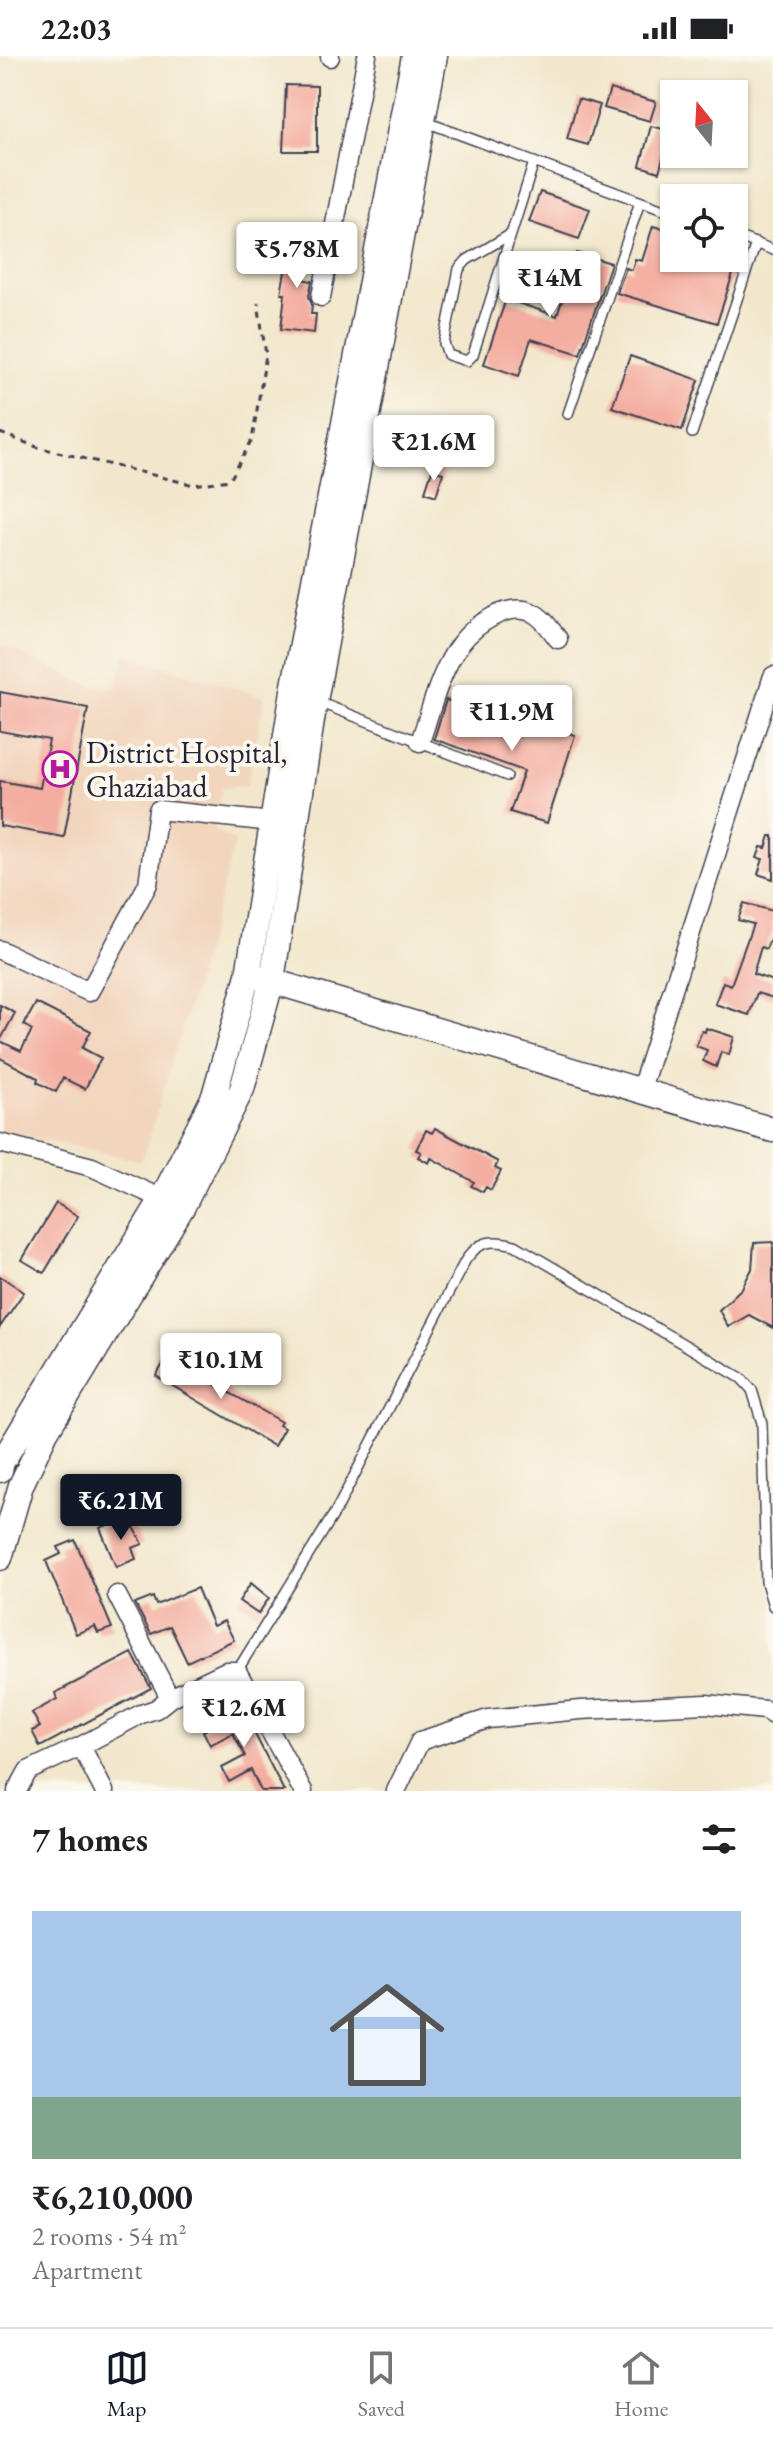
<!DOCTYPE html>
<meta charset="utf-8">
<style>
body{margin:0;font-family:"EB Garamond",serif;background:#f6f6f6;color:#202124;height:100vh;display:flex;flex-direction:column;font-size:30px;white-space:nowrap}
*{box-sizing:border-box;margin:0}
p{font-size:26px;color:#757577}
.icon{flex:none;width:44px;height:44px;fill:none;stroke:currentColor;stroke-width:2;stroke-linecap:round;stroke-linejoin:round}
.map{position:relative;height:1735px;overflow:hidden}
.sheet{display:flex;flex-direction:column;background:#fff;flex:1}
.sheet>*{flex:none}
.needle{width:52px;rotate:342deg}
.tools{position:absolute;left:660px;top:24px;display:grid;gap:16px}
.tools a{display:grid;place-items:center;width:88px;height:88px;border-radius:0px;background:#fff;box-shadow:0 2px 6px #0004;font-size:40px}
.price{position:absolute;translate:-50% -68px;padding:0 18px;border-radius:8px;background:#fff;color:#222;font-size:26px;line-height:52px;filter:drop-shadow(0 2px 4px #0008)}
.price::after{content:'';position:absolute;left:50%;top:48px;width:24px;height:18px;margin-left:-12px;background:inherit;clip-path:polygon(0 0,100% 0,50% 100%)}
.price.selected{background:#111827;color:#fff}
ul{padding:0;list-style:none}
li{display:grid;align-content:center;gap:16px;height:424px;padding:0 32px}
li span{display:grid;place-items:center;height:248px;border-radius:0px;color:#555}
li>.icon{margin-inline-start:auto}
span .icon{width:144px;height:144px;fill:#fffc;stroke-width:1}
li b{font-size:34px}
h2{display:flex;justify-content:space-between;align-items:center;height:96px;padding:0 32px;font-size:34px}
.status{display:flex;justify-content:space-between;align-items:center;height:56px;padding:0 40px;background:#fff;direction:ltr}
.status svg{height:22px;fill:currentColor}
.tab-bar{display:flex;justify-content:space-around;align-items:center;height:112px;border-top:2px solid #e0e0e0;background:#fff;font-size:22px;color:#757577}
.tab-bar a{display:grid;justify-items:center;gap:4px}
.tab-bar .selected{color:#111827}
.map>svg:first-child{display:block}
.built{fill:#f2d5bd}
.building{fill:#f4aea1}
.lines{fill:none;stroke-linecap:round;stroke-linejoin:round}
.lane-casing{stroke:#414051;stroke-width:12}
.street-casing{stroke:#414051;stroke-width:21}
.secondary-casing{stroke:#414051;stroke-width:27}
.path{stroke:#414051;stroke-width:3;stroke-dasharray:6 6;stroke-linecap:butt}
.lane{stroke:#fff;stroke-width:9}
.street{stroke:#fff;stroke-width:18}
.secondary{stroke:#fff;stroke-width:24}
.labels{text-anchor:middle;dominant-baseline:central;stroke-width:8;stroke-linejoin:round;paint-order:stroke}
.poi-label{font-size:30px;fill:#22223b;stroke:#fbf7ec;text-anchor:start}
</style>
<div class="status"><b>22:03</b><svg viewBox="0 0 49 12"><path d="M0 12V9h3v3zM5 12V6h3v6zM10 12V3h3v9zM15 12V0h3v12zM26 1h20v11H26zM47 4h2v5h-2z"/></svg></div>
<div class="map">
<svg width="773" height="1735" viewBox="0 0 773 1735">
<rect width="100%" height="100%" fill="#fbf7ec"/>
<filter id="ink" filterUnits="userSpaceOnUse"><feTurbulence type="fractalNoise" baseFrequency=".0125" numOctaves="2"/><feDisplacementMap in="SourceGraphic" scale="16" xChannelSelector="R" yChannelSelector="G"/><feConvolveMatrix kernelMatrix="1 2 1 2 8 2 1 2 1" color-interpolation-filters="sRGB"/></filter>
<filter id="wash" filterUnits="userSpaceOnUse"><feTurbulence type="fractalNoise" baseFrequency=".006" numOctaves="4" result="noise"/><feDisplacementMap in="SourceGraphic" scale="32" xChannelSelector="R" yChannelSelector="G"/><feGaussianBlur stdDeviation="1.8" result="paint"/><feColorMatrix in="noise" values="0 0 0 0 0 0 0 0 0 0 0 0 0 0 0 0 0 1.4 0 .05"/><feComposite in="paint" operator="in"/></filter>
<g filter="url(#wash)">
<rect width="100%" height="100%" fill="#f2e7cc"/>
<path class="built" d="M0 589 90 629 115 633 126 599 265 641 247 729 222 732 214 774 235 786 199 916 142 1105 0 1074Z"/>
<g id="blocks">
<path class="building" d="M286 29 317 30V95H283Z
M610 33 656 46 650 65 604 52Z
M578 43 600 49 588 89 567 83Z
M651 70 671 75 659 116 640 110Z
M540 136 590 153 579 183 529 166Z
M653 170 674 176V202H738L717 267 617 237 626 212 632 214 635 203 642 205Z
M286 182 308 185 301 223 312 225 309 240 312 249 311 258H316L314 277 281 273 285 238H281L288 198 283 197Z
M577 197 611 207 580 298 531 283 519 320 484 308 506 243 557 260Z
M630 300 699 324 682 374 612 351Z
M432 414 443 417 436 440 425 436Z
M0 636 88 652 64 781 0 770V725L40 732 49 684 0 675Z
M446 644 533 672 535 666 575 679 547 767 510 756 524 715 434 683Z
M770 780H773V823L758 818 763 803 757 802 761 791 766 792Z
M744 847 773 855V875L766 893 761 891 753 918 773 925V942L757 937 749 959 715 948 723 926 731 929 753 868 738 864Z
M36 947 91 975 82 992 101 1002 85 1033 63 1022 56 1036 37 1026 38 1022 0 1002V949L15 957 0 985 21 995 32 974 24 969Z
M706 972 734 981 729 999 721 996 716 1011 703 1005 707 994 696 990 702 975 705 976Z
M435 1072 498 1106 495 1112 501 1115 491 1134 486 1131 483 1136 471 1130 474 1126 431 1102 429 1107 418 1101 421 1096 416 1094 426 1074 432 1077Z
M56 1147 78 1160 44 1217 22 1204Z
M773 1186V1272L749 1259 728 1271 719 1254 742 1232 752 1213 754 1187Z
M0 1220 24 1236 0 1271Z
M167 1301 281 1366 279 1369 284 1372 274 1390 156 1320Z
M119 1464 123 1473 133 1469 143 1488 132 1492 136 1503 116 1511 100 1472Z
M75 1484 112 1572 98 1577 95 1570 76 1578 46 1505 61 1498 58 1491Z
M251 1527 269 1542 258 1558 239 1545Z
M197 1532 213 1570 224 1565 234 1584 187 1606 170 1570 151 1578 135 1548 153 1541 156 1549Z
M132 1597 151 1632 40 1691 32 1675 40 1671 32 1657 57 1643 55 1637Z
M238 1645 284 1735H261L251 1714 229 1726 222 1712 245 1700 233 1677 210 1689 203 1675 223 1665 218 1655Z"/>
</g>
</g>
<g filter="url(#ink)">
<use href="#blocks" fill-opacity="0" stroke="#414051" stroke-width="2"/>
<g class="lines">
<defs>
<path id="lane" d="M426 66 674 158
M511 178 467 204 459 213 444 287 448 299 467 305 473 299 534 106
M734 179 773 194
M568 358 640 146
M692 377 756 187
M318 646 507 720
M237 1615 337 1453 465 1205C479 1184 492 1183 515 1189L741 1322 752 1334 762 1367 766 1526 773 1550"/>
<path id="street" d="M330 0V1
M321 241 367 0
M420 686C431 654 440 614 461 587 475 569 507 546 531 556 542 560 551 574 558 583
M0 894 89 936 148 828 158 754 272 766
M640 1036 773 620
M0 1087 92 1111 162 1143 170 1149
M117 1539 170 1642
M81 1690 104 1735
M17 1735 28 1715 81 1690 141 1658 156 1653 170 1642 226 1615H237L303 1735
M396 1735 420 1685 488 1663 580 1654 706 1648 765 1654 773 1659"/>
<path id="secondary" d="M258 921 773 1074
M0 1414 2 1406 162 1143 214 1040 248 919 293 635 414 0
M0 1502 21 1429 46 1376 183 1150 242 1033 272 924 315 645 435 0"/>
</defs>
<use href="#lane" class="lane-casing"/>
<use href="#street" class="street-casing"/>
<use href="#secondary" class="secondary-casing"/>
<path class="path" d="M0 377 37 391 194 429 230 424 252 384 266 299 258 247"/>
<use href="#lane" class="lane"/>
<use href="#street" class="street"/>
<use href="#secondary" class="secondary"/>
</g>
</g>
<defs>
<symbol id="hospital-ring" viewBox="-11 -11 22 22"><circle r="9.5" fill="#fbf7ec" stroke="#b5179e" stroke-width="1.5"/><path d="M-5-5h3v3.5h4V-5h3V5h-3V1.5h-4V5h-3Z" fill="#b5179e"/></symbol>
</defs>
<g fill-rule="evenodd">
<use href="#hospital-ring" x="40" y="693" width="40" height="40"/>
</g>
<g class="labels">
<g class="poi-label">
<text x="86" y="696">District Hospital,<tspan x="86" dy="34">Ghaziabad</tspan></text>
</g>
</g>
</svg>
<div class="tools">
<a><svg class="needle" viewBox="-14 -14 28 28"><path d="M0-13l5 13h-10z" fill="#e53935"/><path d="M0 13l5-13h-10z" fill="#757577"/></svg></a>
<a><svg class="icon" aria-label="locate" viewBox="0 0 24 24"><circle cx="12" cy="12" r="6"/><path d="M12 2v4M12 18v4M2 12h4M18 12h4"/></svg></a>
</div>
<b class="price" style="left:297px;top:234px">₹5.78M</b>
<b class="price" style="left:550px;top:263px">₹14M</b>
<b class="price" style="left:434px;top:427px">₹21.6M</b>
<b class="price" style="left:512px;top:697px">₹11.9M</b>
<b class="price" style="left:221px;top:1345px">₹10.1M</b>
<b class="price selected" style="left:121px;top:1486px">₹6.21M</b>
<b class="price" style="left:244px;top:1693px">₹12.6M</b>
</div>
<section class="sheet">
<h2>7 homes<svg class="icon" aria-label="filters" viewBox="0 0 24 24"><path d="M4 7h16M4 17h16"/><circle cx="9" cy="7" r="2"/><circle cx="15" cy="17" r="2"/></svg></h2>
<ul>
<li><span style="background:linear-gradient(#a9c7e8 75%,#7fa58c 0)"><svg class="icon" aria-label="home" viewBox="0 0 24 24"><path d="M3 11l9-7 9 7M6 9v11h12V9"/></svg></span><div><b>₹6,210,000</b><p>2 rooms · 54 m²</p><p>Apartment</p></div></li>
</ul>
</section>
<nav class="tab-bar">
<a class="selected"><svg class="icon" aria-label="map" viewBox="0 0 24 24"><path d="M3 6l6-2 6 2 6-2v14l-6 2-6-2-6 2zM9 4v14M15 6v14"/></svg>Map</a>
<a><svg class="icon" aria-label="saved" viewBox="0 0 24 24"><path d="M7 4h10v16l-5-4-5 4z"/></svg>Saved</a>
<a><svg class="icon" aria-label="home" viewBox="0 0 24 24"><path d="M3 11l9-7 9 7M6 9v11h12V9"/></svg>Home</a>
</nav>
